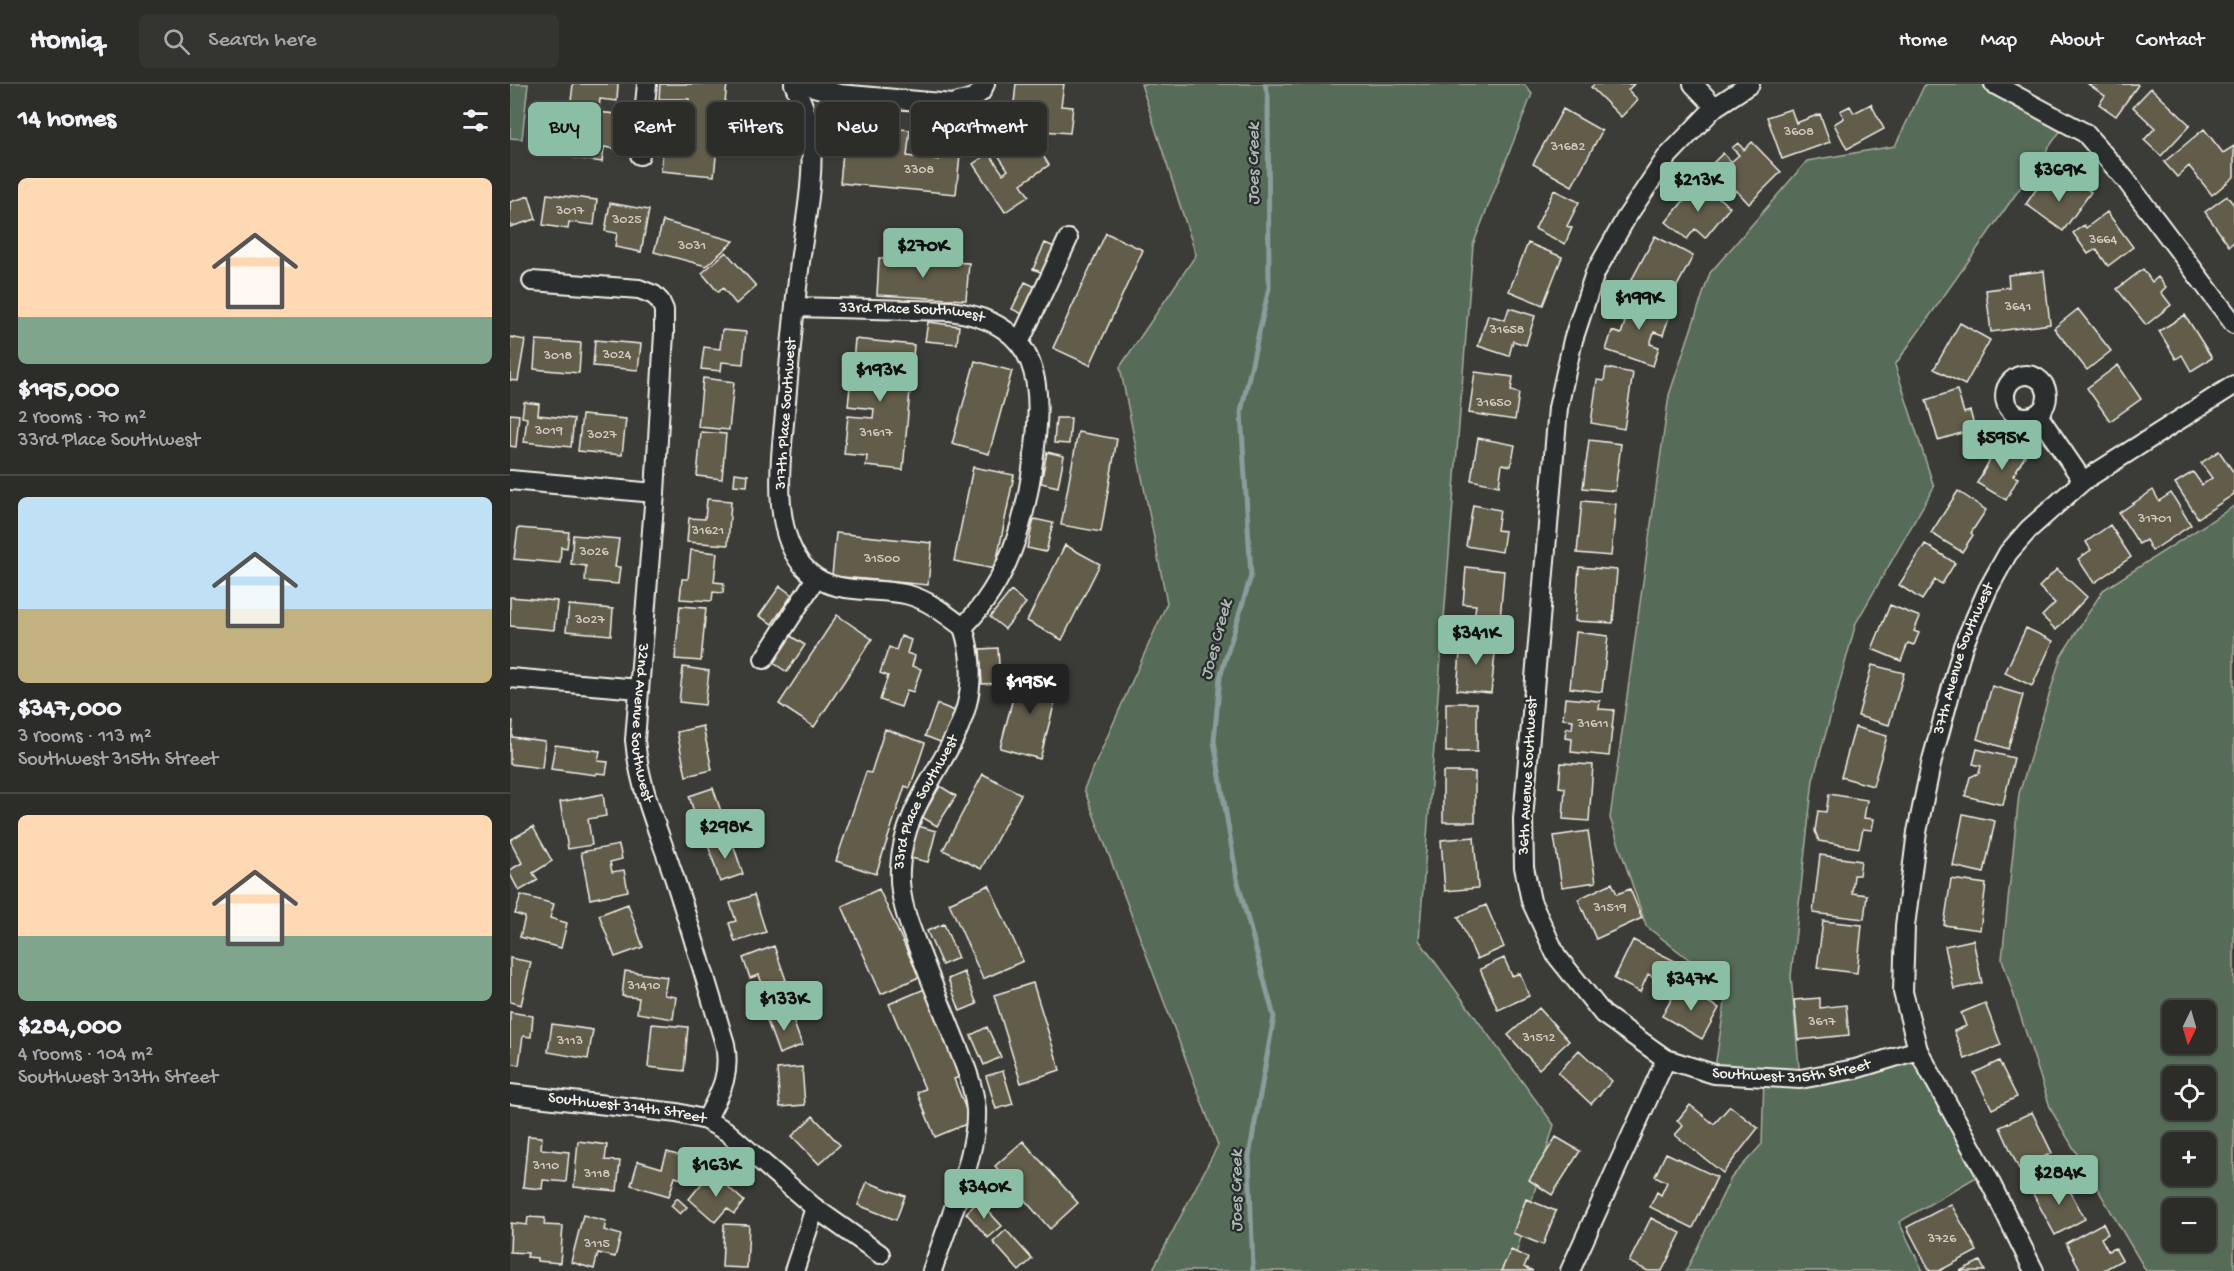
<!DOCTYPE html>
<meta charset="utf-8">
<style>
body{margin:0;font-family:"Gochi Hand",sans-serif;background:#343431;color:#f1f3f6;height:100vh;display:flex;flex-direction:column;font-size:22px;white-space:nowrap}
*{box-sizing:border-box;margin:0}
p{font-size:20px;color:#a6a7a8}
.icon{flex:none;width:33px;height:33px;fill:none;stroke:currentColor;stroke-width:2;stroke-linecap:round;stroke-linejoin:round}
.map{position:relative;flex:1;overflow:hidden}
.sheet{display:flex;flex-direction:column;background:#2c2c29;width:510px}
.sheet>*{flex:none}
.top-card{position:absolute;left:18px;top:18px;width:570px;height:54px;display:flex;gap:12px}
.needle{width:39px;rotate:185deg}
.tools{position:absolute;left:1652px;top:916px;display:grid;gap:12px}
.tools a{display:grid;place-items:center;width:54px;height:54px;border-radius:9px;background:#2c2c29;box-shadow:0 2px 4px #0004,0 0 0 2px #484846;font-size:30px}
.price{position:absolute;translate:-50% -51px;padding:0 14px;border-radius:6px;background:#8abfa5;color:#111;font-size:20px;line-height:39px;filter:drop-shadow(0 2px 3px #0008)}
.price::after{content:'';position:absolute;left:50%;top:36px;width:18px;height:14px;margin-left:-9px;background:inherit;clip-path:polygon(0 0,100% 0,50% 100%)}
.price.on{background:#222;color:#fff}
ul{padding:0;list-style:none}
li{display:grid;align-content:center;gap:12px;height:318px;padding:0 18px}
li+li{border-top:2px solid #484846}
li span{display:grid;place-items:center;height:186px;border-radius:9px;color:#555}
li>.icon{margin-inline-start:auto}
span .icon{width:108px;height:108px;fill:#fffc;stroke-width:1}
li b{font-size:26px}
h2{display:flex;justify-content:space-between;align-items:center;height:72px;padding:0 18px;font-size:26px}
.tag{padding:0 21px;border-radius:9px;background:#2c2c29;box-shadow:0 2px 4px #0004,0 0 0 2px #484846;font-size:21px;line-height:54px}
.tag.on{background:#8abfa5;color:#111}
header{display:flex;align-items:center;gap:36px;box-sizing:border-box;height:84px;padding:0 30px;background:#2c2c29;border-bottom:2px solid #484846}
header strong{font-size:28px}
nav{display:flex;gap:33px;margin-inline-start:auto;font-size:21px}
.search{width:420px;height:54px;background:#343431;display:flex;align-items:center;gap:15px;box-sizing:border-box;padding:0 21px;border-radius:9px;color:#a6a7a8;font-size:22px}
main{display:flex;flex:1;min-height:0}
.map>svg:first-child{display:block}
.green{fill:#576c58;stroke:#a6aea0;stroke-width:1.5;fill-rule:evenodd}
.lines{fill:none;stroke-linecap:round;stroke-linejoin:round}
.stream{stroke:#8c9c9b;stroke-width:5}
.building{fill:#625b4b;stroke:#f4f1e8;stroke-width:1.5}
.minor-casing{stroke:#f4f1e8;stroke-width:22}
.minor{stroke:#2a2d2e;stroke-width:18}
.labels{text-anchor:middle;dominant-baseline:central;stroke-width:4.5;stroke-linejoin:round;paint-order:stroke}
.number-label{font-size:14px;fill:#d0ccc1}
.street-label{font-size:16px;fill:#f4f1e8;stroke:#2a2d2e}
.water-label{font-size:18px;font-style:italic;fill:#aeb9b4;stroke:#2a2d2e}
</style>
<header>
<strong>Homiq</strong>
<div class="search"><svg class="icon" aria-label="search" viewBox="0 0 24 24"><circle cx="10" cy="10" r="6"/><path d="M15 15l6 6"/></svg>Search here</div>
<nav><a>Home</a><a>Map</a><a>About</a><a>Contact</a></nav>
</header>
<main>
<section class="sheet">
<h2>14 homes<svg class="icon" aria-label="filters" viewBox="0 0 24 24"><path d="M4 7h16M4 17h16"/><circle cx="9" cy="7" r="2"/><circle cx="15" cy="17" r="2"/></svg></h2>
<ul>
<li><span style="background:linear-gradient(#ffd9b3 75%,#7fa58c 0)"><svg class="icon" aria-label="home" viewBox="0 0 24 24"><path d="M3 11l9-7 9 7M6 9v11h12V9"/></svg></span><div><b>$195,000</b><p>2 rooms · 70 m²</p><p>33rd Place Southwest</p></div></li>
<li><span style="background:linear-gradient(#bfe0f5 60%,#c2b280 0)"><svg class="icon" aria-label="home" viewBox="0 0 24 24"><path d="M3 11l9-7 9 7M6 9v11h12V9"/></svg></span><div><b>$347,000</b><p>3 rooms · 113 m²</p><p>Southwest 315th Street</p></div></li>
<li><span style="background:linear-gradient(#ffd9b3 65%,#7fa58c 0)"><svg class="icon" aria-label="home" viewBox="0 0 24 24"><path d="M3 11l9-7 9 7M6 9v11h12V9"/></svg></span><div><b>$284,000</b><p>4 rooms · 104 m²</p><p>Southwest 313th Street</p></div></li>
</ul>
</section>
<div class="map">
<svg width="1724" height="1187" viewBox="0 0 1724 1187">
<rect width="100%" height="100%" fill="#3b3b37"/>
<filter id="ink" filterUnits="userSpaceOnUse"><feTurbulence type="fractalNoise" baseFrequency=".0167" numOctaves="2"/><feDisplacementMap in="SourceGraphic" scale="12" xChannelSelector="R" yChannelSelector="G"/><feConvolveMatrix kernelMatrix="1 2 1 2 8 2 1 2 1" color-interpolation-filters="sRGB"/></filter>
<g filter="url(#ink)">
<path class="green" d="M0 0H18L12 55 0 54Z
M631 0H1014L1022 10 963 161 909 856 1044 1041 1001 1187H642L708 1061 574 705 657 519 610 283 686 171Z
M1415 0H1494L1556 39 1385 281 1424 403 1346 539 1303 696 1281 892 1290 994 1408 966 1475 1088 1389 1138 1413 1187H1176L1221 1094 1252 1060 1254 993 1204 990 1217 905 1136 842 1100 734 1159 311 1200 189 1297 77 1385 62Z
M1724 422V1187H1636L1541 1026 1492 875 1509 710 1551 572 1593 506ZM1662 927H1695V960H1662ZM1662 993H1695V1026H1662ZM1662 1059H1695V1092H1662ZM1662 1125H1695V1158H1662Z"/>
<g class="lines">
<path class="stream" d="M743 1187 739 1072 764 933 727 795 704 657 710 593 741 492 731 328 759 204 758 12 755 0"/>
</g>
<path class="building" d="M63 0H108L107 17 90 15 89 24H87L86 28 118 31 114 66 94 63 92 78 64 74 65 71 51 69 54 42H50L52 17 61 18Z
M150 0H217L214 27H207L203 69 206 73 204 92 151 87 153 68 178 71 179 59 167 57 163 60 146 59 149 25 182 30 183 24 178 23 179 15H149Z
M506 0H554L551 22 563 23 560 49 501 45 504 25 524 27 525 20 504 19Z
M1085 0H1124L1118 6 1128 16 1111 33 1081 3Z
M1578 0H1627L1628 1 1606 32 1589 20 1595 12Z
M1641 4 1680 41 1651 72 1634 56 1645 44 1623 23Z
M1361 20 1374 45 1337 65 1324 40 1334 34 1330 27 1340 22 1344 29Z
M1053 25 1092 47 1062 102 1023 80Z
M1281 25 1286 39 1310 30 1320 58 1272 75 1257 33Z
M336 39 356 41 353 68 379 71V64L362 62 364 42 400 46 397 72 404 73 407 46 426 48 423 75 429 76 432 48 452 51 446 110 330 99Z
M1694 45 1713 69 1724 62V93L1702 111 1679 82 1667 93 1654 78Z
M501 54 509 65 523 56 539 81 511 100 519 112 495 128 463 80 479 69 493 90 498 86 484 65Z
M1242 58 1271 88 1239 120 1226 106 1222 111 1197 85 1213 69 1221 78 1229 71 1222 64 1228 59 1234 66Z
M1562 94 1581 108 1553 147 1516 120 1532 97 1551 111Z
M1189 98 1220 123 1195 154 1185 145 1177 155 1156 138Z
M1044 106 1069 118 1057 142 1062 144 1055 160 1025 145Z
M37 110 87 116 84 141 59 138 58 145 33 141Z
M19 112 26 135 0 143V118Z
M1717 112 1724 121V158L1719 162 1695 128Z
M100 119 139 126 131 168 105 163 107 149 95 147Z
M1597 128 1623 163 1598 182 1586 165 1578 170 1563 149 1574 141 1576 144Z
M153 137 224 157 196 182 144 168Z
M596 149 633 166 580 281 543 264Z
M1145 152 1183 172 1158 219 1120 199Z
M535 159 549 165 538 191 523 185Z
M1018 159 1052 173 1033 221 999 207Z
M216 168 246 202 226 220 213 204 208 208 192 189Z
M369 174 459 179 456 216 367 211Z
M1633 185 1642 198 1648 193 1656 203 1651 208 1661 221 1636 241 1607 205Z
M1534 187 1540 240 1481 248 1476 206 1499 203 1498 191Z
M515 198 530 205 516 232 502 225Z
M1118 213 1161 227 1153 251 1144 248 1140 260 1149 263 1143 282 1096 266 1102 247 1111 250 1115 238 1110 236Z
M999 224 1025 232 1016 261 1003 257 999 272 968 262 978 231 995 236Z
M1568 225 1601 267 1577 286 1544 244Z
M1675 231 1702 274 1681 287 1672 271 1666 275 1649 247Z
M418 238 449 242 447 260 415 257Z
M1450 239 1480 256 1455 301 1424 285Z
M212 246 236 248 233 280 212 278 211 287 191 285 194 263 210 265Z
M0 253 15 256 8 297 0 296Z
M345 255 404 261 393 386 356 382 357 372 334 370 338 332 363 334 364 325 338 322 342 284 366 286 367 280 343 278Z
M26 256 71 259 69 289 24 285Z
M85 256 131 260 128 286 83 282Z
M465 277 502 287 479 370 442 360Z
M1608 281 1631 315 1600 337 1577 304Z
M1096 284 1123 289 1114 345 1081 339 1087 296 1094 297Z
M965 288 1003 293 1001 307 1009 309 1005 336 959 329Z
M193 294 224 298 219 346 188 343Z
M1447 306 1454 329 1460 327 1465 345 1428 356 1416 316Z
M14 318 29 320 28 331 64 335 61 363 14 358 17 334 12 333Z
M0 330 9 331 6 363 0 362Z
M72 331 116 335 112 371 68 367Z
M546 334H561L559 360 544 359Z
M191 348 216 350 212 395 187 392Z
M568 348 607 355 591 448 551 441Z
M968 354 1005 361 1001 382 992 380 989 402 961 396Z
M1079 356 1111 360 1105 407 1073 404Z
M1490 358 1515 372 1503 392 1508 394 1496 416 1467 399Z
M1709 367 1724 389V410L1688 434 1665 399 1683 388 1692 401 1702 394 1691 379Z
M537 368 554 372 548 403 531 399Z
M463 383 504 391 485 485 444 477Z
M225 389 238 391 237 402 224 401Z
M1643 406 1649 417 1661 409 1681 441 1642 467 1636 456 1629 460 1609 429Z
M1448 407 1476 426 1461 449 1463 451 1452 468 1421 449Z
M197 415 221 417 218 461 177 458 179 434 195 435Z
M1072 417 1106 420 1101 472 1067 469Z
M963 421 990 426 987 446 995 447 992 468 956 462Z
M524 435 543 439 536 468 517 464Z
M1600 441 1621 473 1584 499 1568 475 1581 466 1576 458Z
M8 444 59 448 57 464 51 463 50 479 4 475Z
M326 449 422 459 418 501 322 492Z
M63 451 109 455 105 483H110L108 500 75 497 76 482 61 480Z
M1415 460 1445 479 1432 500 1425 496 1412 516 1389 501Z
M555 461 590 480 552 556 517 537Z
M181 466 207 469 204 498 214 499 213 509 203 508 202 517 170 515 172 495H178Z
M956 483 994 487 990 536 964 534 966 521 953 520Z
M1069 483 1107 486 1103 539 1065 537Z
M1547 485 1577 513 1546 546 1532 532 1545 519 1529 503Z
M270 502 282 511 262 540 249 532Z
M501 507 516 519 495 545 480 533Z
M0 513 47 517 44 546 0 542Z
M59 521 103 525 101 551 56 547Z
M1380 521 1410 533 1404 547 1409 549 1404 561 1398 559 1391 577 1362 565Z
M170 522 196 524 191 577 165 575Z
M327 531 362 555 304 643 269 620Z
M1516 544 1543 557 1522 602 1495 589Z
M1066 548 1098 552 1092 608 1060 604Z
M279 551 295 561 277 588 262 578Z
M391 552 401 556 397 569 405 572 402 582 411 585 403 608 397 606 391 623 370 616 378 592 370 589 379 563 386 566Z
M951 556 986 559 981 609 947 606Z
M488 564 490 599 472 600 470 565Z
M1362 581 1394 589 1379 641 1348 632Z
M173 583 199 587 195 621 169 618Z
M510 587 550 598 530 675 490 664Z
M1482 602 1513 611 1498 665 1467 655Z
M1055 614 1090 617 1089 625 1104 626 1099 672 1061 668 1062 655 1055 654 1056 644 1062 645 1063 636 1053 635Z
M936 619H967V668H936Z
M427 620 445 627 433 659 415 652Z
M0 637H3L2 653 35 657 32 684 0 680Z
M193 642 202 686 176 692 167 648Z
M1345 643 1377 652 1363 702 1331 693Z
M375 645 415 659 400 704 395 702 366 790 326 777 356 688 361 689Z
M45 661 90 667 88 677 98 678 96 690 87 689 86 691 41 685Z
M1467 665 1504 674 1493 721 1455 712 1460 693 1469 689 1471 682 1463 680Z
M1051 679 1083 681 1079 737 1053 735 1055 704 1049 703Z
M933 688H965V738H933Z
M473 690 511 710 471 785 433 766Z
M430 702 446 712 427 742 412 733Z
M203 704 215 739 184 749 177 730 184 728 179 712Z
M93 710 96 732 78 735 82 761 58 765 50 718Z
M1319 710 1357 716 1354 734 1364 735 1362 746 1353 745 1349 764 1309 757 1305 747 1308 727 1316 728Z
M1453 730 1485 737 1474 789 1443 782Z
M408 742 426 747 418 778 400 774Z
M23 743 42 777 23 789 28 796 9 807 0 790V786L12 779 0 756Z
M1078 747 1086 798 1052 803 1044 752Z
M964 753 968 804 935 807 931 756Z
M221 754 233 790 210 798 198 761Z
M109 761 112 775 100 778 102 788 114 786 118 807 80 815 71 768Z
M1310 771 1351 777 1349 791H1344L1342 809 1357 811 1354 835 1303 829Z
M1441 795 1476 800 1470 846 1434 841Z
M1102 799 1107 810 1120 805 1132 834 1086 855 1068 815Z
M479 801 513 877 473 895 439 819Z
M369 805 409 893 371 910 332 822Z
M11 811 44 820 40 834 57 839 51 864 10 853 15 833 5 830Z
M244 811 256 848 225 858 219 839 226 837 220 819Z
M118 820 133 863 105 873 89 831Z
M976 821 994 863 967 875 948 833Z
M1313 837 1352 841 1347 889 1307 884Z
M434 840 448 874 432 881 417 847Z
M1123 856 1167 878 1157 900 1138 890 1130 908 1104 895Z
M1463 856 1472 899 1444 905 1435 862Z
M264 862 276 896 254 905 249 891 240 894 233 874Z
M0 874 21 878 11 921 0 918Z
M994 874 1002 892 1010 889 1019 912 988 926 970 885Z
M115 887 157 893 154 911 166 913 163 935 127 929 129 914 112 912Z
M454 888 467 920 450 927 438 895Z
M523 899 550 986 511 999 484 911Z
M1169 902 1209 924 1192 955 1152 932Z
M417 904 452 992 444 995 461 1038 425 1053 407 1008 415 1005 379 920Z
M1310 914V924L1336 921 1339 951 1288 956 1284 916Z
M1475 919 1491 961 1455 975 1444 947 1456 942 1451 929Z
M1029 924 1059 957 1029 985 998 951Z
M279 925 292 961 269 970 256 934Z
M0 928 23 932 21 953 13 952 9 981 0 979Z
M42 940 83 946 78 975 38 968Z
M142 940 178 943 174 987 138 983Z
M477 943 491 973 474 981 461 951Z
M1069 966 1102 997 1081 1020 1048 989Z
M1489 977 1507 1013 1482 1025 1464 989Z
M292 983 295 1021 270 1023 267 985Z
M493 987 503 1020 486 1025 476 992Z
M1180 1021 1204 1040 1220 1022 1248 1044 1213 1089 1165 1051 1173 1042 1167 1037Z
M1522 1028 1542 1069 1509 1085 1490 1043Z
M303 1032 330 1061 309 1080 282 1052Z
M18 1052 32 1053 31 1065 59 1068 56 1098 33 1096 32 1105 13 1103Z
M1046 1053 1070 1067 1042 1111 1019 1096Z
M68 1057 97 1061 95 1076 110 1077 107 1107 64 1103Z
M513 1057 568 1119 540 1145 485 1082Z
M157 1068 178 1074 172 1095 165 1093 159 1112 121 1101 128 1077 152 1084Z
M1156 1069 1207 1093 1183 1144 1140 1123 1147 1108 1151 1111 1157 1098 1145 1092Z
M201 1088 234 1117 224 1130 217 1124 205 1138 179 1115Z
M1552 1092 1575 1135 1545 1151 1522 1108Z
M357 1098 395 1112 386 1136 348 1121Z
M167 1114 177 1123 170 1130 161 1122Z
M1016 1115 1046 1127 1033 1161 1003 1149Z
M469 1117 492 1142 478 1154 456 1129Z
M1441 1120 1467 1167 1429 1187H1420L1397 1143Z
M73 1131 96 1137 94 1146 111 1151 105 1173 88 1169 84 1185 61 1178Z
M18 1133 35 1134 34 1141 53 1142 50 1179 27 1177V1174L17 1173 18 1169 0 1168 1 1139 17 1141Z
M1141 1134 1171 1149 1152 1187H1138L1119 1178Z
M1593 1139 1598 1150 1591 1154 1598 1167 1605 1164 1612 1176 1592 1187H1571L1556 1159Z
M214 1140 239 1141 237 1184 212 1183Z
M496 1146 522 1175 509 1187 483 1158Z
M1001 1166 1018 1174 1014 1183 1023 1187H991Z
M1470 1177 1475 1187H1450Z"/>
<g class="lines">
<defs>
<g id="minor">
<path d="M284 0C292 19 300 35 301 56 304 96 295 138 290 178 284 225 280 271 276 318 272 368 257 451 299 488 326 513 366 502 399 511 420 517 435 530 453 543"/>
<path d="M293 0 329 10 442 20 463 14 471 8 475 0"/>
<path d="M1183 0 1205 23"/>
<path id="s1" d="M1240 0 1205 23 1156 74 1116 134 1085 189 1063 256 1048 324 1013 735 1014 783 1021 817 1046 871 1093 930 1156 975 1204 990 1290 995 1345 985 1408 966"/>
<path d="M1484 0 1575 49 1615 95 1724 240"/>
<path d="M130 71 137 0"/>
<path id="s2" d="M22 197 129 205 144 211 150 217 154 226V249L145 409 125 656C129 704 149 748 164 793 182 848 198 904 215 960 221 992 210 1009 196 1036"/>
<path id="s3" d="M285 223 440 227C532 239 534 301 523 378 515 439 498 498 453 543"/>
<path d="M509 259 558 155"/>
<circle cx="1516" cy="312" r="21"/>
<path d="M1528 331 1573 397"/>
<path d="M0 396 145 409"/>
<path d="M254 575 306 494"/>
<path d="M0 594 129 605"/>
<path id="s4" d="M0 1010 167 1029 196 1036 216 1047 305 1124 370 1170"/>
<path d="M284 1187 305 1124"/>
<path id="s5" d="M422 1187C436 1144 468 1069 466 1026 464 1003 455 981 447 961 436 934 425 907 415 881 403 850 388 819 390 785 394 691 488 651 453 543"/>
<path d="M1060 1187 1156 975"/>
<path id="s6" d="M1524 1187 1475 1088 1408 966 1393 908 1395 842 1407 748 1422 676 1453 562 1478 505 1498 469 1519 445 1573 397 1724 301"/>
</g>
</defs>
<use href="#minor" class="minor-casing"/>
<use href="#minor" class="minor"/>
</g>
</g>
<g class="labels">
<g class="number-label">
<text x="1289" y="48">3608</text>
<text x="1058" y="63">31682</text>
<text x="409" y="86">3308</text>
<text x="60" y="127">3017</text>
<text x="117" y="136">3025</text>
<text x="1593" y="156">3664</text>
<text x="182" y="162">3031</text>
<text x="1508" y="223">3641</text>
<text x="997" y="246">31658</text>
<text x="107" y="271">3024</text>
<text x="48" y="272">3018</text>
<text x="984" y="319">31650</text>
<text x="39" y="347">3019</text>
<text x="366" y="349">31617</text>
<text x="92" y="351">3027</text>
<text x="1645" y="435">31701</text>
<text x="198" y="447">31621</text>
<text x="84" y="468">3026</text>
<text x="372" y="475">31500</text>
<text x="80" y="536">3027</text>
<text x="1083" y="640">31611</text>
<text x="1100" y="824">31519</text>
<text x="134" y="902">31410</text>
<text x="1312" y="938">3617</text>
<text x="1029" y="954">31512</text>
<text x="60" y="957">3113</text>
<text x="36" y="1082">3110</text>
<text x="87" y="1090">3118</text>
<text x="1432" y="1155">3726</text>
<text x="87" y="1160">3115</text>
</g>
<g class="street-label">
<text stroke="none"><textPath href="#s3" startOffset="117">33rd Place Southwest</textPath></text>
<text transform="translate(277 330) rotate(-86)">317th Place Southwest</text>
<text stroke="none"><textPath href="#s6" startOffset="650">37th Avenue Southwest</textPath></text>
<text stroke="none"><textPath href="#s2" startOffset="556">32nd Avenue Southwest</textPath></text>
<text transform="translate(1019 692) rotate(-87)">36th Avenue Southwest</text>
<text stroke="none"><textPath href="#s5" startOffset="494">33rd Place Southwest</textPath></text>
<text stroke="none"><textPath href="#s1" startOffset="1224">Southwest 315th Street</textPath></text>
<text stroke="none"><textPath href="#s4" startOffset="118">Southwest 314th Street</textPath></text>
</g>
<g class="water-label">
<text transform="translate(744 80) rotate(-90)">Joes Creek</text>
<text transform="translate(707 556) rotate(-75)">Joes Creek</text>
<text transform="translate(727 1107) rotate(-90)">Joes Creek</text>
</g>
</g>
</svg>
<div class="tools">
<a><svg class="needle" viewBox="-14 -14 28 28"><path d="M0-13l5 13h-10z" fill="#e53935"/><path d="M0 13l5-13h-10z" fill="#a6a7a8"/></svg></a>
<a><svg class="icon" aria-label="locate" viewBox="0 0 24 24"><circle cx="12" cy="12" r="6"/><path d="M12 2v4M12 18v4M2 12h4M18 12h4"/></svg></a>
<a>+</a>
<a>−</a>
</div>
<b class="price" style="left:1549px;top:119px">$369K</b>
<b class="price" style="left:1188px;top:129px">$213K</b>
<b class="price" style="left:413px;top:195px">$270K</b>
<b class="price" style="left:1129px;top:247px">$199K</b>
<b class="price" style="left:370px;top:319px">$193K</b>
<b class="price" style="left:1492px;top:387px">$595K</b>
<b class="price" style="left:966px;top:582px">$341K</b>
<b class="price on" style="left:520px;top:631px">$195K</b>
<b class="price" style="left:215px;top:776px">$298K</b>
<b class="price" style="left:1181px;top:928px">$347K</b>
<b class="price" style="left:274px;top:948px">$133K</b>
<b class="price" style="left:206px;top:1114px">$163K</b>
<b class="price" style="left:1549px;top:1122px">$284K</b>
<b class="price" style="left:474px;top:1136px">$340K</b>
<div class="top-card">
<a class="tag on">Buy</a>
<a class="tag">Rent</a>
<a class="tag">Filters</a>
<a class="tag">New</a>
<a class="tag">Apartment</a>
</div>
</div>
</main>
